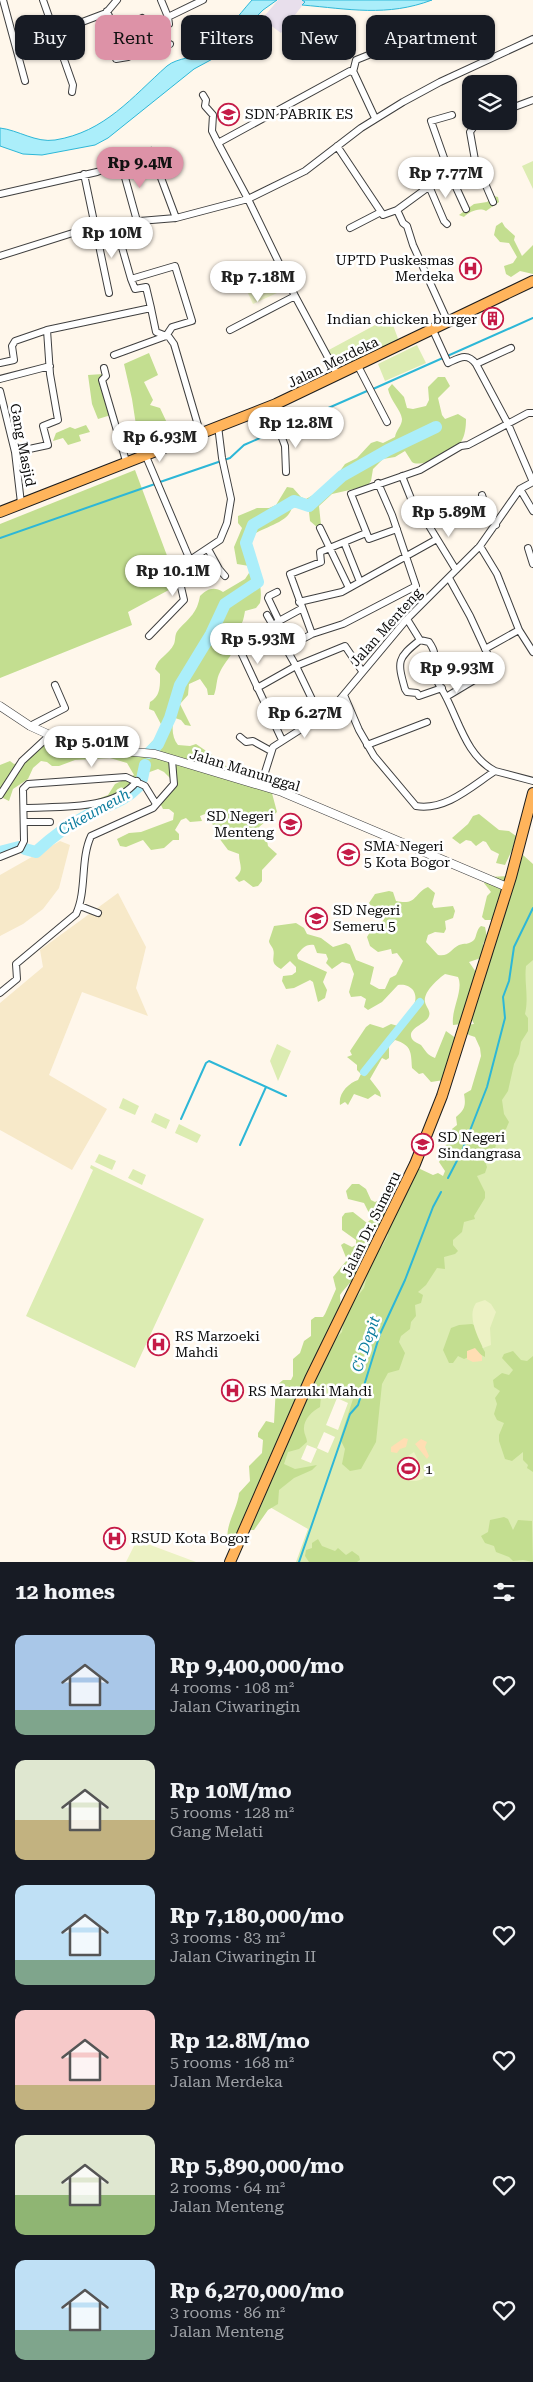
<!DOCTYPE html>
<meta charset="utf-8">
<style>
body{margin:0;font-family:"Roboto Serif",serif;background:#242831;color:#f1f3f6;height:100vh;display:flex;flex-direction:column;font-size:19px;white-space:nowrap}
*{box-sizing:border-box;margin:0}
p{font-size:16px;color:#9ea1a6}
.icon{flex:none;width:28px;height:28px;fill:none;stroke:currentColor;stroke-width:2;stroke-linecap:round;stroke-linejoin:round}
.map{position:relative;height:1562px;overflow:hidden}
.drawer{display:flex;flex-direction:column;background:#171b24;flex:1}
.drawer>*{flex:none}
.hud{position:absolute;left:15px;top:15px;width:504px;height:45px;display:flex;gap:10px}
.buttons{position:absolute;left:462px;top:75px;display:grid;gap:10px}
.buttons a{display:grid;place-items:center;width:55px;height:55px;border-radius:10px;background:#171b24;box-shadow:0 1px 4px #0004;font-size:25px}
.price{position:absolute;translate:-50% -42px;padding:0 11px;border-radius:18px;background:#fff;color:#222;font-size:16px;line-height:32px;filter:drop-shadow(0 1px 2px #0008)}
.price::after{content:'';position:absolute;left:50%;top:30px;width:15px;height:11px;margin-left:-8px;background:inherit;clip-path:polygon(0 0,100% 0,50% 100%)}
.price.active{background:#dd92a7;color:#111}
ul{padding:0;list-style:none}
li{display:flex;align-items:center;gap:15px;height:125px;padding:0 15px}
li span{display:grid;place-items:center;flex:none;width:140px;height:100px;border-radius:10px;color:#555}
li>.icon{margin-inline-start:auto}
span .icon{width:60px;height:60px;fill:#fffc;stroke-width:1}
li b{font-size:21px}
h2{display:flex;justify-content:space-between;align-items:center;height:60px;padding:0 15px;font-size:21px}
.chip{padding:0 18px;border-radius:10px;background:#171b24;box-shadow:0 1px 4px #0004;font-size:18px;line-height:45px}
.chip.active{background:#dd92a7;color:#111}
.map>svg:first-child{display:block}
.industrial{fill:#e8dfec}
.farmland{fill:#f7e9c9}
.green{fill:#dcecb2;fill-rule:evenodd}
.forest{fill:#c3de90}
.sand{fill:#ffdeb3}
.pitch{fill:#ecf2c4}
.water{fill:#abeefa;stroke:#2db7d7}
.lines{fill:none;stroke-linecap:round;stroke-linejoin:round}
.stream{stroke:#2db7d7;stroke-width:2}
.canal{stroke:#abeefa;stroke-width:8}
.river{stroke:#abeefa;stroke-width:12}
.minor-casing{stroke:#3f3f3f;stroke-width:8}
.tertiary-casing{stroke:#3f3f3f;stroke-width:9}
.primary-casing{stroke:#1d1d1d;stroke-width:12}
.minor{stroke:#fff;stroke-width:6}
.tertiary{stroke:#fff;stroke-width:8}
.primary{stroke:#ffb45b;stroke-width:10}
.labels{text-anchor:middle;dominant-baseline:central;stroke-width:5;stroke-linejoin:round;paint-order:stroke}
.poi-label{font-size:14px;fill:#0c0c0c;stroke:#fff;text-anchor:start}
.street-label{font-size:14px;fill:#0c0c0c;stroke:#fff}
.water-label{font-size:15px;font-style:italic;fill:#0d7d9f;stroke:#fff}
</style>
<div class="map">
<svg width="533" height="1562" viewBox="0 0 533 1562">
<rect width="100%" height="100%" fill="#fff7eb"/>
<path class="industrial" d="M278 0H302L305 2 281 33 262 19Z"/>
<path class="farmland" d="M60 841 70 845 59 888 43 909 23 924 0 936V875Z
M118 893 146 947 136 988 148 1016 82 992 49 1075 107 1109 72 1170 0 1130V1003L43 967 40 950Z"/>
<path class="green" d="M533 161V189L522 166Z
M390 317 400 344 338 376 325 352Z
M417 345 426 363 385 381 378 364Z
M533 933V1562H296L308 1529 261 1502 306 1412 350 1303 417 1170 442 1184ZM337 1398 348 1403 338 1430 326 1425ZM324 1432 335 1437 328 1453 317 1448ZM307 1445 317 1449 311 1463 301 1459Z
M277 1044 291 1051 278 1081 270 1061Z
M123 1098 139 1106 135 1115 119 1108Z
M155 1113 170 1120 166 1129 151 1122Z
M179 1124 201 1135 197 1143 175 1133Z
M99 1154 116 1161 112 1170 95 1162Z
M91 1165 204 1219 135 1368 26 1316 93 1170 90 1168Z
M133 1169 146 1175 142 1185 128 1178Z"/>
<path class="forest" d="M494 196 498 197 499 202 486 211C479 207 469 212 464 217L459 215 474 204 487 202Z
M502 222 505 227 515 236 514 240 522 256 533 245V274L520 271 511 277 506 274 504 266 513 263 517 257 509 243 500 242 494 235 496 226Z
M149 353 158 375 144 382 153 400 150 405 160 408 168 425 143 434 136 425 132 399 124 364Z
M103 374 111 415 98 419 92 404 88 375Z
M438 377H445L450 386 438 398 442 415 445 419 458 414 466 419C466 427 465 436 461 442 454 451 421 469 412 462L405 451 395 457 383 459 373 469 371 481 367 486 332 494 319 506 321 525 318 528 310 521 309 512 305 509 292 507C289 524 260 527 249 538L244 549C254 565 264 584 260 603L256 608 245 611C242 628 242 625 227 628L236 637C236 654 226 659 220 672 216 679 217 688 214 695H208L207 689 200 679 189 684 188 695 180 704 191 726 185 725 181 720 175 718C171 725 172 738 178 745L190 746 196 744 212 755 215 761C228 764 226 771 243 771L251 779H263L269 782 277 812 259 827 260 832 266 835 268 846 277 854 262 870V881L258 886 253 887 244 880 239 882 235 878C245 870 239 865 239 854L228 850 216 834 218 828 212 824 210 812 200 816 202 821 190 822 186 818 181 820 175 830 179 834V840H173L164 848 151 850 143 840 126 847 120 846 117 839 129 833 141 832 173 820 174 813 169 809H163L160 803 173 781 164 772 158 769 147 773 136 785 138 791C130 804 100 817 85 809L95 800 108 795 115 784 134 775 127 763 110 758 75 760 59 766H52L47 762 41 761 33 768 28 779 13 789 9 801 3 798 0 791V765L10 761 14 764 21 762 28 751 47 737 98 753 104 751 129 757 146 750C150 741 159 737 163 728L154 711 149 709 150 702C161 696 160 685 160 674L155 669C158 657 169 655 174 644 176 639 174 634 179 629 190 617 197 613 200 596 207 589 214 586 223 592L245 579 249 573V566L237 564 234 547 242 528 238 523V516L257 508H269L276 505 287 487 293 488 301 497 306 499 329 486 345 464 357 458 371 443 377 441 383 443 395 437C396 430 402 426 402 419 401 410 390 400 388 389L392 384 404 397 407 408 413 409 426 406 429 400 428 387Z
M86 425 90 432 79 435 81 441 68 445 63 438 53 441 56 433 70 427 75 429Z
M135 470 178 585 128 612 132 625 0 678V524Z
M479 814 499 830 509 831 516 836 512 850 505 865 496 863 499 854 491 850 486 842 483 841 476 846 471 841 466 840 460 844 452 838 468 824 473 816Z
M523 855 533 864V960L526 966C524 982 529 997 525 1014L528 1018V1031L521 1042 519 1054 514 1064 508 1091 502 1100 504 1114 509 1122 506 1129 500 1132C495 1142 497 1156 485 1161L487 1167 485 1173 477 1176 485 1192V1198L474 1216 475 1219 464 1222 462 1232 453 1240V1245L458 1251 455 1254 444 1257 445 1269 437 1268 426 1285 418 1292 423 1295 421 1303 415 1305 416 1316 411 1322 410 1329 401 1336 399 1342 405 1353 399 1370 388 1373 382 1384 376 1442 361 1469 350 1471 342 1464 345 1449 340 1439 353 1399 331 1383 326 1384 324 1399 320 1390 318 1393 321 1396 320 1407C312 1411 303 1420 304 1430 304 1434 307 1438 307 1442L299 1449 288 1452 284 1464 295 1469 317 1465 312 1470 294 1478 279 1490 278 1504 268 1510 254 1530H247L236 1537 228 1538C225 1526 238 1507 239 1493L250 1481 249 1466 262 1453 263 1440 258 1437V1433L266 1421 274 1423 276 1386 283 1380H291L293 1376V1359L300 1353 304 1341 311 1336V1320L315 1317H323L325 1314 336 1289 333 1277 347 1260 341 1245 344 1243 352 1247 356 1245V1240L342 1230V1217L345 1213 353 1212 367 1223 370 1220V1215L364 1203 348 1199 346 1191 352 1184H359L366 1189 371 1200 375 1202 379 1200 386 1210C383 1228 378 1222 372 1233 368 1242 371 1249 363 1255 364 1272 349 1282 340 1295L341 1310 332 1342 342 1332 345 1312 364 1288 371 1259 383 1245 388 1235 386 1227 401 1195 409 1191V1185L418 1168 433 1175 438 1173 443 1176 445 1171 439 1162 442 1156 448 1152 445 1146 451 1140 452 1129 457 1125 456 1117C465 1110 466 1105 464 1094L471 1090 481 1056 480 1048 475 1037 469 1035 464 1031 466 1025 474 1024 472 1020 469 1018 462 1024 453 1025C451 1009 464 990 458 977L445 974C438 979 423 992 425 1002 426 1007 431 1011 429 1016 427 1024 406 1028 412 1039 414 1042 418 1043 421 1045 426 1051 427 1055 435 1058L446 1031 457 1039 444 1080 431 1082 423 1073 419 1074 412 1068C411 1053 412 1045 395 1040L389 1046V1058L386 1060 382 1058 370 1079 380 1092 381 1097 375 1094 368 1099 354 1094 348 1105 345 1102 340 1105C338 1093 349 1083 358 1080L361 1074 357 1070V1065L347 1057 352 1055 350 1051 366 1027 370 1024 383 1028 391 1024 398 1026C404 1016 422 1004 413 990 409 985 403 984 398 985L382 1002 368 1010 364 1007 366 999 361 996 351 997 349 992 354 974 350 964 342 962 332 969 326 963 328 959 326 954 317 953 314 945C305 944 302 949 297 955L298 959 327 972 323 982 327 990 325 998 318 1002 313 982 310 980 294 988 286 989 282 981 283 976 292 975 296 972V967L290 961 281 969C268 962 276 957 273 949 272 946 269 944 269 941L274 926 296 923 304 928 307 934 321 938 333 947 346 943 350 945 356 960 374 967 370 984 379 989H385L390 978 396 975 403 961 397 953 392 954 391 949 378 952 370 946 367 937C371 928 383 925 386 915L382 912 374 910 369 903 375 894 389 891 393 892 396 901C417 906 414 893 428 887L435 893 432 904 434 908 453 906 455 911 453 918 445 921 446 929 444 933 435 932 428 935 426 942 438 955C449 957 451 949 459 945 464 943 469 945 474 940 477 936 476 930 481 926L485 927 487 937 483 944 485 947 481 958 469 962 478 975 492 925 491 920H485L482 917 487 896 491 892 484 883 489 877 509 876 517 872Z
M472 1324 476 1326 486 1344 482 1347 485 1352V1357L478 1353 464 1359 458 1356 453 1363H449L443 1350 451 1328 459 1325Z
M513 1351 521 1360 527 1361 533 1356V1472L527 1468 528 1465 523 1460V1452L512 1461 505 1459 499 1441V1435L504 1423 497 1420 494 1414 497 1404 495 1398 500 1391 494 1387 493 1380 502 1373 509 1375 513 1370 502 1358 504 1354Z
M504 1517 508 1519 513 1530 518 1520 532 1521 533 1562 523 1560 513 1561 509 1557 496 1552 494 1546 485 1543 481 1536 488 1532 490 1520Z
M318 1539 322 1546 335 1551 338 1548 346 1555 352 1551 359 1556 360 1560 357 1562H309L305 1556 306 1550 312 1548V1543Z"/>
<path class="sand" d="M475 1348 482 1356V1361L473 1362 467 1359V1351Z
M404 1438 408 1439 406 1447 400 1449 397 1453 391 1452V1447Z
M421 1439 427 1442 425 1447 429 1456 427 1459 415 1444Z"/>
<path class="pitch" d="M263 265 269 277 245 289 239 277Z
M271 280 277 293 253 304 247 291Z
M485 1300 491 1304 496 1312 490 1328 491 1345 483 1348C477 1335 467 1316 476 1303Z
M414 1452 424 1472V1478C415 1484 402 1481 397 1472L398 1462Z
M137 1540 196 1562H126Z"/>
<path class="water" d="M252 0H277L263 10 218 56 194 69 108 138 95 145 42 155 23 154 0 146V128C18 130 36 143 55 140 105 132 132 97 167 66 178 57 195 59 206 50 223 36 238 16 252 0Z
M302 0H432C387 17 349 9 302 5L305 2Z"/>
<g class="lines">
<path class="stream" d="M373 389 533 318
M160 482 230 458 244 445 367 391
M0 538 155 484
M181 1119 206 1063 209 1061 286 1096
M240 1145 266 1087
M448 1178 462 1151 487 1087 505 1018 503 997 509 981 514 947 533 908
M299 1562 350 1414 358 1405 380 1334 405 1280 433 1207 441 1192"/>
<path class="canal" d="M364 1072 420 1002"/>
<path class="river" d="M149 753 158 744 170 718 180 685 211 634 225 604 258 582 246 543 253 525 294 501 309 506 342 476 388 450 436 427
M142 779 145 765
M25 849 36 852C52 837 66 826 86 816 106 805 123 803 139 786
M0 852 19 847"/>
<defs>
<path id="minor" d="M3 0 25 81
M43 0 73 85 72 92
M161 0 168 17
M107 11 115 31
M53 33 106 13 117 0
M170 44 157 40 142 18 108 35 116 59 128 57 157 40 159 25 169 24 168 17 203 0
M353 72 356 60 381 50
M203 95 206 100 205 106 213 115 212 131 218 143
M509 109 533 100
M452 115 431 121 449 172 466 209
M337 146 383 215 397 210 403 223 407 226 413 245 447 320
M475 160 493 202
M121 163 137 221
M84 174 109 293
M429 186 444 221 447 224
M0 194 97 172 151 151 176 218
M397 210 449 172 475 160 470 132 478 121
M350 228 381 212
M0 256 79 231 115 223 176 218 248 199 305 171 361 128 403 102 440 82 533 39
M131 279 135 289 146 287 151 308
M432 328 448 363C459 358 467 352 476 364L508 424 533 482
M230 330 295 296
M114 355 166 336 172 327 192 321 175 266 131 279 115 223
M0 363 14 360 12 346 15 341 47 330 151 308 156 332 169 337 174 344 200 432
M476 364 511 348
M358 366 387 422
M104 368 106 376 102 380 126 461
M338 376 295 296 248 199 218 143 350 71 354 73 375 118
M0 379 50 366
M0 391 15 452 21 503
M276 404 274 416 285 446 286 472
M121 444 132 441 145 454 190 560
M15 452 48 445 43 426 58 420 50 374 47 330
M402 476 418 516H423L456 570
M520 489 533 511
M482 495 488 514 496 525
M423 516 449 506
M320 528 349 588
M397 529 369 539 351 494 420 470 461 446 468 445 528 413H533
M344 542 360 582
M480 546 497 574 519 630 533 652
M528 548 533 564
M208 549 219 569 225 576
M277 592 269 596 268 598 279 621
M299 602 342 592 437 539
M267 615 296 666 321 718
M407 619 420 640 429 642C440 658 430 658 433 671 435 680 443 690 447 699 460 725 468 757 495 771
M312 634 290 574 321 562 320 552 366 533
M149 636 184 600 178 574 190 560 220 540 227 523 231 499 222 458 218 426
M420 640C397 658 397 661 405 689L407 692 417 693 419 696 442 688
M291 645 312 634 343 624 416 586 392 515 378 483
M485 649 519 630
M257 688 296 666 345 646 362 671
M344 695 359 730 374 756 416 806C446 811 472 786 495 771L533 781
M446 697 491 670 493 666 470 616 449 578
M30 726 65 708 55 685
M240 737 246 742 253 741 271 751
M282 740 240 650 279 621 301 609
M367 745 427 722
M261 785 273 747 331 710 407 619 480 546 520 489 533 482
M0 795 22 761 49 736
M24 808C60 806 114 811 137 781
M24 822H50
M0 857 20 849 24 841 23 789 28 784 126 777 145 786 156 804
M80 906 98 913
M0 993 17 979 16 964 76 914C87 890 80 860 91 836L153 808 174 784 172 760"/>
<path id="tertiary" d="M0 706 30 726 63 741 91 748 155 754 282 792 507 887"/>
<path id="primary" d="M0 512 276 404 533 281
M230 1562 310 1379 415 1164 442 1096 511 877 533 793"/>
</defs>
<use href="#minor" class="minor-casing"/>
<use href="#tertiary" class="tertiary-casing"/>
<use href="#primary" class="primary-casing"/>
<use href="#minor" class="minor"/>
<use href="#tertiary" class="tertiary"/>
<use href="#primary" class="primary"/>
</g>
<defs>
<symbol id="school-ring" viewBox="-11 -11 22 22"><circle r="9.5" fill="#fff" stroke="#c51b47" stroke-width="1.5"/><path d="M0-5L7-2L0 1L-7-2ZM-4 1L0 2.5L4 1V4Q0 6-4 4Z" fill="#c51b47"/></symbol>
<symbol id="hospital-ring" viewBox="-11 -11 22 22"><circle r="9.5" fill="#fff" stroke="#c51b47" stroke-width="1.5"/><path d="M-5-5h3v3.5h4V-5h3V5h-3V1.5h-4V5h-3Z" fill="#c51b47"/></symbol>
<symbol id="building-ring" viewBox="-11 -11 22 22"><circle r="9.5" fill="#fff" stroke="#c51b47" stroke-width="1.5"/><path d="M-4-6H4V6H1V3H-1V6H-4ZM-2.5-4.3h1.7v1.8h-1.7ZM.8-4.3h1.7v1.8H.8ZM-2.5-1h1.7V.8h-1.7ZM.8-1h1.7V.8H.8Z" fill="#c51b47"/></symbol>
<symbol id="stadium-ring" viewBox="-11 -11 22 22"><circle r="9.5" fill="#fff" stroke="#c51b47" stroke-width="1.5"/><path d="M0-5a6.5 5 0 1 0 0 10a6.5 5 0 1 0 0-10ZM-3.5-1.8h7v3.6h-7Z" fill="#c51b47"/></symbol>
</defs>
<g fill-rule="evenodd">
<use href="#school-ring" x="216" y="102" width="25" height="25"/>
<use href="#hospital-ring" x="458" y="256" width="25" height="25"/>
<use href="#building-ring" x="480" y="306" width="25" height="25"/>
<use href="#school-ring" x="278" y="812" width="25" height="25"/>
<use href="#school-ring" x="336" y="842" width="25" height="25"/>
<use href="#school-ring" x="304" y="906" width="25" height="25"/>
<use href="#school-ring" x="410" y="1132" width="25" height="25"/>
<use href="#hospital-ring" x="146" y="1332" width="25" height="25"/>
<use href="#hospital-ring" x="220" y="1378" width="25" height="25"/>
<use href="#stadium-ring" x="396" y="1456" width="25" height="25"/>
<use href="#hospital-ring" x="102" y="1526" width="25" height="25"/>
</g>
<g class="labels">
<g class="poi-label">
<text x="245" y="114">SDN PABRIK ES</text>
<text x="454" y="260" text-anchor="end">UPTD Puskesmas<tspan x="454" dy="16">Merdeka</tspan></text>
<text x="477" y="319" text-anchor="end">Indian chicken burger</text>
<text x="274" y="816" text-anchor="end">SD Negeri<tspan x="274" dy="16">Menteng</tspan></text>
<text x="364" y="846">SMA Negeri<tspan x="364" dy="16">5 Kota Bogor</tspan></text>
<text x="333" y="910">SD Negeri<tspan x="333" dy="16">Semeru 5</tspan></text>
<text x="438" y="1137">SD Negeri<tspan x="438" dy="16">Sindangrasa</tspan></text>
<text x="175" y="1336">RS Marzoeki<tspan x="175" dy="16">Mahdi</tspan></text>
<text x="248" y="1391">RS Marzuki Mahdi</text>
<text x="425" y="1469">1</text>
<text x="131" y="1538">RSUD Kota Bogor</text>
</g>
<g class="street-label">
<text transform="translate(333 362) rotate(-26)">Jalan Merdeka</text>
<text transform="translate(23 445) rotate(79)">Gang Masjid</text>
<text transform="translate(386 627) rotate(-48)">Jalan Menteng</text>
<text transform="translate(245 770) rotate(17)">Jalan Manunggal</text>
<text transform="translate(371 1224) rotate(-64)">Jalan Dr. Sumeru</text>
</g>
<g class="water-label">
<text transform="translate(94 812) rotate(-29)">Cikeumeuh</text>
<text transform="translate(366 1344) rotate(-71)">Ci Depit</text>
</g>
</g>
</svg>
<div class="buttons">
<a><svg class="icon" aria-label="layers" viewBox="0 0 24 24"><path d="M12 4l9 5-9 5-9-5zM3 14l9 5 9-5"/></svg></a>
</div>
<b class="price active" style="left:140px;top:189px">Rp 9.4M</b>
<b class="price" style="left:446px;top:199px">Rp 7.77M</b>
<b class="price" style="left:112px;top:259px">Rp 10M</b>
<b class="price" style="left:258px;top:303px">Rp 7.18M</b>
<b class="price" style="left:296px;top:449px">Rp 12.8M</b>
<b class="price" style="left:160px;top:463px">Rp 6.93M</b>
<b class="price" style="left:449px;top:538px">Rp 5.89M</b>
<b class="price" style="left:173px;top:597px">Rp 10.1M</b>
<b class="price" style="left:258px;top:665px">Rp 5.93M</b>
<b class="price" style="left:457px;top:694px">Rp 9.93M</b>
<b class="price" style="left:305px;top:739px">Rp 6.27M</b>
<b class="price" style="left:92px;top:768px">Rp 5.01M</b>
<div class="hud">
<a class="chip">Buy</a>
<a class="chip active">Rent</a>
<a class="chip">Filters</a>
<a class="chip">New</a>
<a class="chip">Apartment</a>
</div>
</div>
<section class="drawer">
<h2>12 homes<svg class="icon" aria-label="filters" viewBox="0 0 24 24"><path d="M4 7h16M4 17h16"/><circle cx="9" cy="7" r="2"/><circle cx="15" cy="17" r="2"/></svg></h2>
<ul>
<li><span style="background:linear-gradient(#a9c7e8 75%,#7fa58c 0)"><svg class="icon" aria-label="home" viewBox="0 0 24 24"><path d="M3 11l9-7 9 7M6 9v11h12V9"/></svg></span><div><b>Rp 9,400,000/mo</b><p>4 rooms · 108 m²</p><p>Jalan Ciwaringin</p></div><svg class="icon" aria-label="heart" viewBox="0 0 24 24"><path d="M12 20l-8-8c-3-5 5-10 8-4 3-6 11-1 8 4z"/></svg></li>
<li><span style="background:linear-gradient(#dfe7d0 60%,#c2b280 0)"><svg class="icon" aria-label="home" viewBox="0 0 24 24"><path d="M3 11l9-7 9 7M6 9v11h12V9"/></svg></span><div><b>Rp 10M/mo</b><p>5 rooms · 128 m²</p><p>Gang Melati</p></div><svg class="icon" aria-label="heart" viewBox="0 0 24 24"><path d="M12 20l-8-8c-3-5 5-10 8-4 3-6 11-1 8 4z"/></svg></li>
<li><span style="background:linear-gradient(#bfe0f5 75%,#7fa58c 0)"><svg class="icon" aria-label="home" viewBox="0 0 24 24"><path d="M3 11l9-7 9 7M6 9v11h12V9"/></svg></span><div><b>Rp 7,180,000/mo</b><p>3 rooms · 83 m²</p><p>Jalan Ciwaringin II</p></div><svg class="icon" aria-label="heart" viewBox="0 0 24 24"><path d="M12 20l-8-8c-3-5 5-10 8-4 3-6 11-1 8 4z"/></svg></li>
<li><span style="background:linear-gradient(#f6c9c9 75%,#c2b280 0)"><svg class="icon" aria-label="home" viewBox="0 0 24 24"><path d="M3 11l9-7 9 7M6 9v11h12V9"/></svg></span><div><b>Rp 12.8M/mo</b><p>5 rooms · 168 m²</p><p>Jalan Merdeka</p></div><svg class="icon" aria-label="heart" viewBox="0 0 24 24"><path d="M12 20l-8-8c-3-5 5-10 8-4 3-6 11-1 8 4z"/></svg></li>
<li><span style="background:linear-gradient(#dfe7d0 60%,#8fb573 0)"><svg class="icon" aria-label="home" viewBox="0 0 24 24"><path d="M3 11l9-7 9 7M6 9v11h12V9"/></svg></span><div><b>Rp 5,890,000/mo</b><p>2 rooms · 64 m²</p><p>Jalan Menteng</p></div><svg class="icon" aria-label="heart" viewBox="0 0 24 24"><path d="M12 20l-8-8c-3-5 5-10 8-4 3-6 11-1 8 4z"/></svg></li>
<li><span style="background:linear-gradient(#bfe0f5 70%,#7fa58c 0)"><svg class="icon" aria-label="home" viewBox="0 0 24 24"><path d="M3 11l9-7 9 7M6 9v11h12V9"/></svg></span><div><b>Rp 6,270,000/mo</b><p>3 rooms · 86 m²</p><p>Jalan Menteng</p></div><svg class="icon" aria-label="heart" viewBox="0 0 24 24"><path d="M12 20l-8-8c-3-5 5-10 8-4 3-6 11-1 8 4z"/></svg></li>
</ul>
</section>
